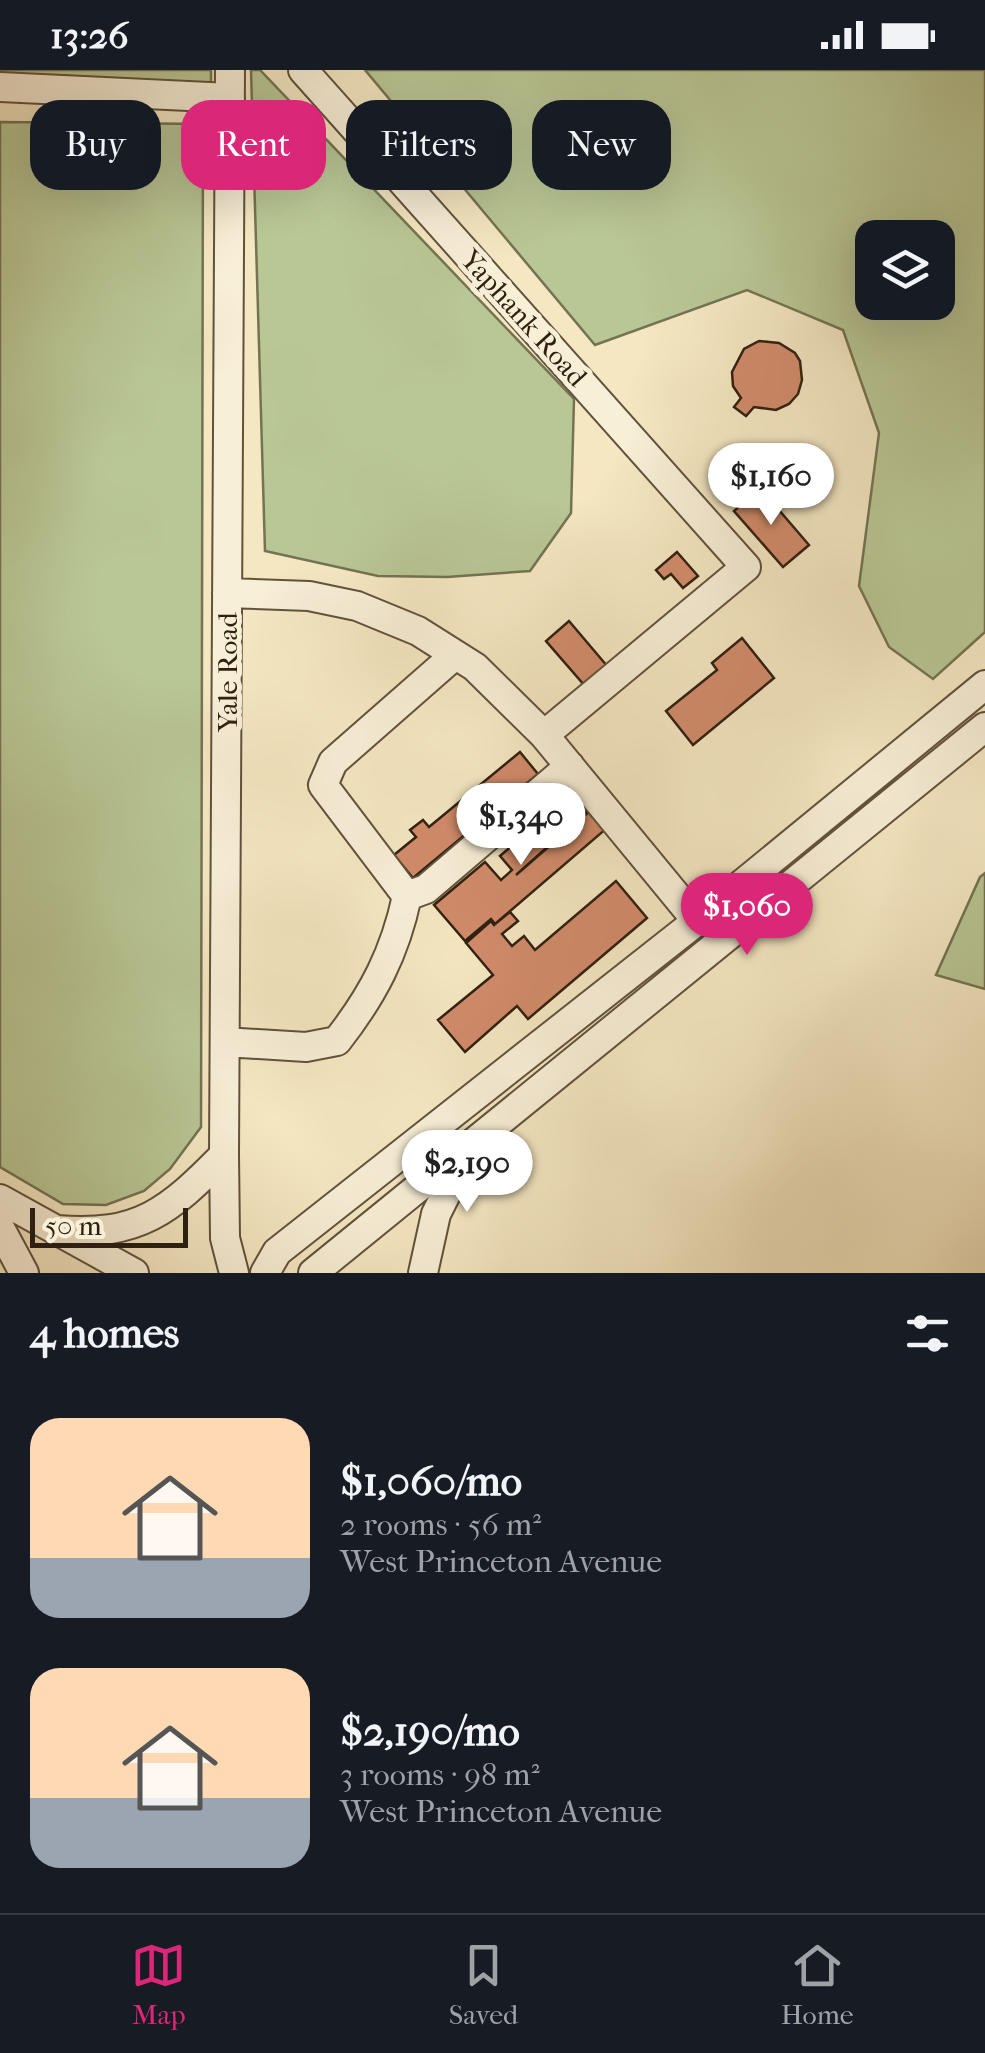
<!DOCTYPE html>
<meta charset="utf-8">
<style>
body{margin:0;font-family:"IM FELL French Canon",serif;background:#20242c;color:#f1f3f6;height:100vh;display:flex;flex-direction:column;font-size:38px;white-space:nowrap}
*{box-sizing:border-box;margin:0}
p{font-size:32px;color:#9ea1a6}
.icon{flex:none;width:55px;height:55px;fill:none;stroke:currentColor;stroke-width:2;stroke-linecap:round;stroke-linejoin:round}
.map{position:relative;height:1203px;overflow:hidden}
.details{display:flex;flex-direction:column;background:#171b24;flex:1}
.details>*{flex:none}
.banner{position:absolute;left:30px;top:30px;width:925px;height:90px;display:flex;gap:20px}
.buttons{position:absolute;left:855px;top:150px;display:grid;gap:20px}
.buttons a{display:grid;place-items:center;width:100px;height:100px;border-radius:20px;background:#171b24;box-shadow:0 10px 40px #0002;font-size:50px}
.scale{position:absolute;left:30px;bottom:25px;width:158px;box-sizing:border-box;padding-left:10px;border:5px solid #302010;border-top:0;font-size:28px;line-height:35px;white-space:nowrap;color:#302010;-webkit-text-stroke:8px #f8efd7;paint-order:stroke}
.price{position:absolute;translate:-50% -85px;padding:0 22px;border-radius:35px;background:#fff;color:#222;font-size:32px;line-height:65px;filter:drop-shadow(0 2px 5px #0008)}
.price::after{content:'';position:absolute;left:50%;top:60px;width:30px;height:22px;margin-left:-15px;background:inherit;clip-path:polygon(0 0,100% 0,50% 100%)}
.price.on{background:#db2777;color:#fff}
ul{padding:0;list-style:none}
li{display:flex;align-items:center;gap:30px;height:250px;padding:0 30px}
li span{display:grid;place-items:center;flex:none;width:280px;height:200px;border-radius:30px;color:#555}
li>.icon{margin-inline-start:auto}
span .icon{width:120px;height:120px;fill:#fffc;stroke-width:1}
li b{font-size:42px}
h2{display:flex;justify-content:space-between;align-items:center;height:120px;padding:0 30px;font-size:42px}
.chip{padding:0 35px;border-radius:30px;background:#171b24;box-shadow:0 10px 40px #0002;font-size:35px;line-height:90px}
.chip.on{background:#db2777;color:#fff}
.status{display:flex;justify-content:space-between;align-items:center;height:70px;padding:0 50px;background:#171b24;direction:ltr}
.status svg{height:28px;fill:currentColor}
.menu{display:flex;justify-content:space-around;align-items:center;height:140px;border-top:2px solid #363941;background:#171b24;font-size:28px;color:#9ea1a6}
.menu a{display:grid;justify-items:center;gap:5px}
.menu .on{color:#db2777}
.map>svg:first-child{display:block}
.green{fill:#b9c695;stroke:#747352;stroke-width:2.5;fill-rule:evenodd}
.building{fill:#d18b6b;stroke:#302010;stroke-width:2.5}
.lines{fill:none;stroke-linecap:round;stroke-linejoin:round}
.minor-casing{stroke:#61523c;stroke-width:32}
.minor{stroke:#f8efd7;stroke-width:28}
.labels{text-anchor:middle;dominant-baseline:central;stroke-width:10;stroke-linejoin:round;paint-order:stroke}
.street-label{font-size:28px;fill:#302010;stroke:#f8efd7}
</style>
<div class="status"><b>13:26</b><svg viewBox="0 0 49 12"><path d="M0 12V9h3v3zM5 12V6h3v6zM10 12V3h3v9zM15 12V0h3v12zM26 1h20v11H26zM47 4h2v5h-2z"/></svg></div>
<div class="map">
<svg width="985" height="1203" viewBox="0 0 985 1203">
<rect width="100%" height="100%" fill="#f4e7c2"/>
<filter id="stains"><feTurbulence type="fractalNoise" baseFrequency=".002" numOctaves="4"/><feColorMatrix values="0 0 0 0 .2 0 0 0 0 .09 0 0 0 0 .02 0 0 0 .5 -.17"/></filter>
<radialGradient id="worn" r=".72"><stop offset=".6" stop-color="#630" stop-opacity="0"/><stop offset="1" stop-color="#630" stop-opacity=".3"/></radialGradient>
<path class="green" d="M0 0H211V13L0 8Z
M251 0H260L574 329 571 443 530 501 447 507 378 506 265 481Z
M365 0H985V562L933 609 889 577 859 516 879 363 843 260 747 220 595 275ZM872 168H938V232H872Z
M0 52 203 54 201 1057 170 1099 144 1121 106 1135 63 1134 0 1097Z
M985 803V919L936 905 980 807Z"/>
<path class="building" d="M759 271 779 273 795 283 800 291 802 310 798 324 789 334 776 340 754 337 746 346 734 337 741 328 733 316 732 302 744 279Z
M760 418 809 475 783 497 734 441Z
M677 482 698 506 683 518 671 504 664 509 656 500Z
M569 551 608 597 585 616 546 571Z
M742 568 774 608 693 675 666 641 717 600 712 593Z
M520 682 538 704 413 808 394 785 416 767 410 760 423 750 429 757Z
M576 721 591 738 516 805 591 740 607 758 495 854 491 849 465 871 434 835 485 792 501 810 512 800 500 786Z
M616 811 647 848 528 949 517 936 465 982 438 950 493 905 466 873 491 851 494 855 510 842 518 851 502 864 512 876 524 866 535 880Z"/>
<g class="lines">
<defs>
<path id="minor" d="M230 0 224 1085 225 1168 234 1203
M303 0 746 497 544 665 697 851
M0 17 230 28
M227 523 309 526 357 536 418 561 475 597 544 665
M455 585 333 692 323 715 407 826 426 819 570 696
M225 972 306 977 337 971C373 925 395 883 407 826
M0 1129 134 1203
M0 1158 24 1203
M57 1160C139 1167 169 1141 224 1085
M265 1203 277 1182 697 851 985 615
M313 1203 985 657
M423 1203 436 1144 464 1088"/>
</defs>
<use href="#minor" class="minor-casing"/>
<use href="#minor" class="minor"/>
</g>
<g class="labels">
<g class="street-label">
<text transform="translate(524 248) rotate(48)">Yaphank Road</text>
<text transform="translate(227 602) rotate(-90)">Yale Road</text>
</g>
</g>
<rect width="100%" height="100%" filter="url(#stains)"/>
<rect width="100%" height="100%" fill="url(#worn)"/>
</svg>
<div class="buttons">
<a><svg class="icon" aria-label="layers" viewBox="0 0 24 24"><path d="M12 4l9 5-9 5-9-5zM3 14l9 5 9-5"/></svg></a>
</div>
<div class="scale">50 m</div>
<b class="price" style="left:771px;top:458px">$1,160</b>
<b class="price" style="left:521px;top:798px">$1,340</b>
<b class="price on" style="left:747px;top:888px">$1,060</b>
<b class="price" style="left:467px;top:1145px">$2,190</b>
<div class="banner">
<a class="chip">Buy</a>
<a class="chip on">Rent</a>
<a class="chip">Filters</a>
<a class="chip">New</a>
</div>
</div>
<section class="details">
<h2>4 homes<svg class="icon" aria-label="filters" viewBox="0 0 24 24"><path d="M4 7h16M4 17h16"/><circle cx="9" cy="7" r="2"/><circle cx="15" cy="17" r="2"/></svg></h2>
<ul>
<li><span style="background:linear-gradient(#ffd9b3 70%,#9aa5b1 0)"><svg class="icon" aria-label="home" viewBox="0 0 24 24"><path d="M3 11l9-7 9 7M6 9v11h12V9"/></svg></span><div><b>$1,060/mo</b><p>2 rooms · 56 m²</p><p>West Princeton Avenue</p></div></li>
<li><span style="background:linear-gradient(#ffd9b3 65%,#9aa5b1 0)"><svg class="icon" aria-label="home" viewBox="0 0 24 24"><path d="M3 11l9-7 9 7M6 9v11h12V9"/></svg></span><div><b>$2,190/mo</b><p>3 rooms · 98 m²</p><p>West Princeton Avenue</p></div></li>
</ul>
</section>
<nav class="menu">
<a class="on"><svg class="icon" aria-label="map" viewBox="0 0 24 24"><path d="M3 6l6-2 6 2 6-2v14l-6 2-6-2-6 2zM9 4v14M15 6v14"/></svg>Map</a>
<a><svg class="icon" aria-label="saved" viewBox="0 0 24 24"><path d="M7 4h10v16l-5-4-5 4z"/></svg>Saved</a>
<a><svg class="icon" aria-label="home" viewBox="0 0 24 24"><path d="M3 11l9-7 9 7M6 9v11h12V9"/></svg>Home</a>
</nav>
